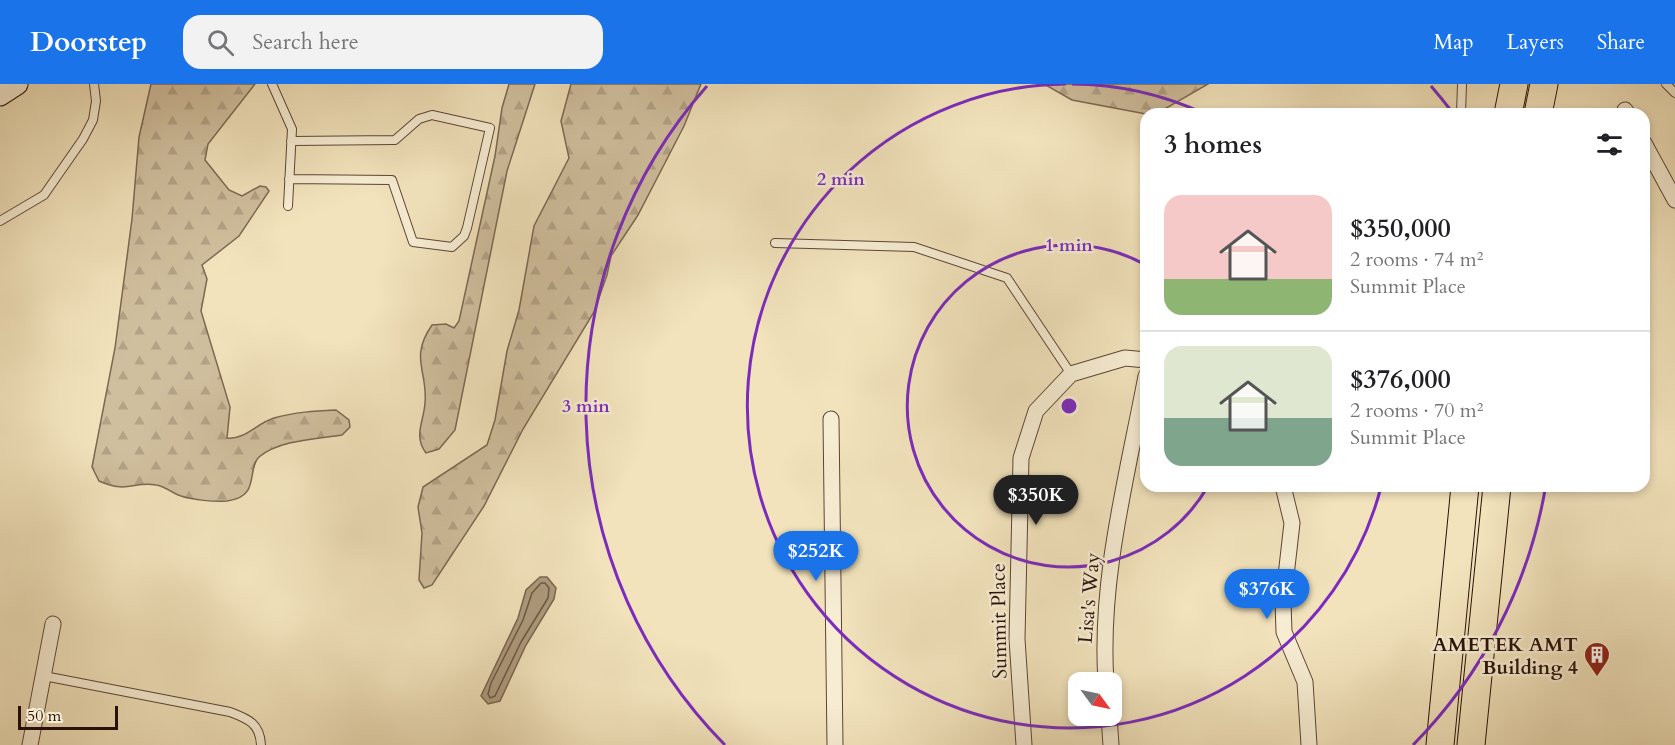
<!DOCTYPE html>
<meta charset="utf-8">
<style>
body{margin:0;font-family:Cardo,serif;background:#f2f2f2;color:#202124;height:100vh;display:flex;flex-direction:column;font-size:22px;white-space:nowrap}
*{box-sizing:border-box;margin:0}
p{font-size:20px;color:#757577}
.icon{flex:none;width:33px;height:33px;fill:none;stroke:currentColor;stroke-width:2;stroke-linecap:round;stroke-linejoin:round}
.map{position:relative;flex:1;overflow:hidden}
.sheet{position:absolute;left:1140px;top:24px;width:510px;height:384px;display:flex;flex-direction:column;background:#fff;border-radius:18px;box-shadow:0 3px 9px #0003}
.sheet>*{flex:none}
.needle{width:39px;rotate:123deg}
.controls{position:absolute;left:1068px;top:588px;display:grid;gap:12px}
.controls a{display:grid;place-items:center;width:54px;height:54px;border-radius:12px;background:#fff;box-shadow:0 3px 9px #0003;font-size:30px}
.scale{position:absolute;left:18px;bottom:15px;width:100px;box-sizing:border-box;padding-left:6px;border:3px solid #2a1209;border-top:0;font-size:16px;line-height:21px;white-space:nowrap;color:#2a1209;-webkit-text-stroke:4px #f7edd3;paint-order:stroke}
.price{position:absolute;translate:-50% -51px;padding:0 14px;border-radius:21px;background:#1a73e8;color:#fff;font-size:20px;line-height:39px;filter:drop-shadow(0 2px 3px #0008)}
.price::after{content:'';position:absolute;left:50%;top:36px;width:18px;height:14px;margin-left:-9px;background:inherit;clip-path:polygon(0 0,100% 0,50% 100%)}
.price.selected{background:#222;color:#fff}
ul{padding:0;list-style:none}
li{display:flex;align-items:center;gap:18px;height:150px;padding:0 24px}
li+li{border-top:2px solid #e0e0e0}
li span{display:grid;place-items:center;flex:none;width:168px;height:120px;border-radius:18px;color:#555}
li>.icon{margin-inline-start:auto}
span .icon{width:72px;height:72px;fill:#fffc;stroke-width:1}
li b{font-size:26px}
h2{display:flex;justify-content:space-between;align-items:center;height:72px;padding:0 24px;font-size:26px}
header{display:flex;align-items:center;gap:36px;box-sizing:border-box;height:84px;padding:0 30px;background:#1a73e8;color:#fff}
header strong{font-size:28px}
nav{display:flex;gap:33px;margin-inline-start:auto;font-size:21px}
.search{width:420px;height:54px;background:#f2f2f2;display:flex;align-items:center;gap:15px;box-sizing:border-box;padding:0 21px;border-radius:18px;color:#757577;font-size:22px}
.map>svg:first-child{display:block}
.forest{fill:url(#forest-firs);stroke:#7d6854;stroke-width:1.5}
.water{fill:#ae9c7f;stroke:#796550;stroke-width:1.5}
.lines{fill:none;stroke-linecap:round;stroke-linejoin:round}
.shore{stroke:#6c5744;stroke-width:1.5}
.lane-casing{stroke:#5c4636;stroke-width:10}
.street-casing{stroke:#5c4636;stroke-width:17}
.secondary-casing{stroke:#2a1209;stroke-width:23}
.highway-casing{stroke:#2a1209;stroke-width:29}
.lane{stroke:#f7edd3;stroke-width:8}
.street{stroke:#f7edd3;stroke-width:15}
.secondary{stroke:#f7edd3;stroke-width:21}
.highway{stroke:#f2e3bc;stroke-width:27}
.ring{fill:none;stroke:#7b2cbf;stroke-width:3}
.labels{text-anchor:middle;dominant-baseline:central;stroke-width:5;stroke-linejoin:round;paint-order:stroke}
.street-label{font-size:20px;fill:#2a1209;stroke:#f7edd3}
.poi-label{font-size:20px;font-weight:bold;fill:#2a1209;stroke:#f7edd3;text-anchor:end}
.centre{fill:#7b2cbf;stroke:#f7edd3;stroke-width:3}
.ring-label{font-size:18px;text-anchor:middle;font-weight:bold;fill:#7b2cbf;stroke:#f7edd3;stroke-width:5;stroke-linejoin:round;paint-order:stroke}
</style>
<header>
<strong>Doorstep</strong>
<div class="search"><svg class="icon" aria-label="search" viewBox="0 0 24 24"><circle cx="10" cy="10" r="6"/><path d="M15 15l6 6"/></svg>Search here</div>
<nav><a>Map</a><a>Layers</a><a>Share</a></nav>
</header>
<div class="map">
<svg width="1675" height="661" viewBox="0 0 1675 661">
<defs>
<pattern id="forest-firs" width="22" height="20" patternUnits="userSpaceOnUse" patternTransform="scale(1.5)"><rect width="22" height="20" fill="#d0bf9e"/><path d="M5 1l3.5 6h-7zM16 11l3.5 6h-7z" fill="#b3a387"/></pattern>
</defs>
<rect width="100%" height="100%" fill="#f2e3bc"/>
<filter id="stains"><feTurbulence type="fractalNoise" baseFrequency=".00333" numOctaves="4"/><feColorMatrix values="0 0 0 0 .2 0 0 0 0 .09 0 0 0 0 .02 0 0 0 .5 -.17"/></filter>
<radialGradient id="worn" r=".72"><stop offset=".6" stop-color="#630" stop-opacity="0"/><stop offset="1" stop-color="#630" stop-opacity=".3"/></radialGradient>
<path class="forest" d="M151 0H255L208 60 205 76 229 106 242 112 260 102 266 103 269 107 239 152 202 181 207 195 201 227 230 323 227 354C245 356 257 339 274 334 295 328 315 327 336 326L349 336 350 343 342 351C317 355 279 356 259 373 246 386 261 413 227 417 214 418 193 416 181 412 173 410 165 402 156 401 133 397 128 410 99 397L92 383 115 264 132 135 139 53Z
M509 0H535L507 87 455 346 439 365 426 369C413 352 424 337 425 319 428 287 409 274 432 241L446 240 454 244 459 237 495 72 502 24Z
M571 0H701L684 42 638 131 611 172 607 191 594 228 523 345 484 422 432 501 424 504 419 496 422 449 418 423 423 403 487 361 495 336 507 267 519 226 534 142 569 74 561 37Z
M1044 0H1208L1156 30H1146L1072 16Z"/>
<path class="water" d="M540 493H547L556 504 554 515 526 561 500 617 488 620 481 612 518 534 526 506Z"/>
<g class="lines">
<path class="shore" d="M541 499H545L549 504 548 514 521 558 495 612 490 614 488 610 491 599 523 536 532 509Z"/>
<defs>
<path id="lane" d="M272 0 292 45 288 122
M1666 0 1675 9
M1461 30 1462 0
M289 95 392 96 413 158 452 163 464 152 467 144 490 44 432 31 419 35 395 56 291 57
M0 137 44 111 83 55 93 36 96 17 94 0
M775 159 914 163 1007 194 1071 290
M44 592 230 628C249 635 260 640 261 661"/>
<path id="street" d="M1625 26 1628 30
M1644 59 1675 116
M831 335 835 661
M1283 402 1292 439 1283 518 1284 548 1305 598 1309 661
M1106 598C1099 496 1127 393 1146 292
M1109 632 1111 661
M30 661 53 540
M1024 661 1017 555 1021 374 1036 327 1071 290 1125 274 1146 276"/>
<path id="secondary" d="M0 11 17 0"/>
<path id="highway" d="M1508 30 1514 0
M1538 30 1544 0
M1440 661 1465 402
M1471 661 1497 402"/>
</defs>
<use href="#lane" class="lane-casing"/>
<use href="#street" class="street-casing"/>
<use href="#secondary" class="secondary-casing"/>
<use href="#highway" class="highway-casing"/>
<use href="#lane" class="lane"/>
<use href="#street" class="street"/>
<use href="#secondary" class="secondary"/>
<use href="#highway" class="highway"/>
</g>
<g class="ring">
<path d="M1208 402A161 161 0 1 1 1146 181"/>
<path d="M1381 403A322 322 0 1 1 1066 0M1072 0A322 322 0 0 1 1203 29"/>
<path d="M1545 406A483 483 0 0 1 1413 661M725 661A483 483 0 0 1 707 2M1431 2A483 483 0 0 1 1452 28"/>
</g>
<defs>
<symbol id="building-pin" viewBox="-11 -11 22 30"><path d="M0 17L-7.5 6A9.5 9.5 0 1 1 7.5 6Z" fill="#8f2418" stroke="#f7edd3"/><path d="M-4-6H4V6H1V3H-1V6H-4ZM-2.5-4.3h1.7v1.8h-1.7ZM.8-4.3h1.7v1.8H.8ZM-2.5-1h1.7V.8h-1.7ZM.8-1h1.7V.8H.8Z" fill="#fff"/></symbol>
</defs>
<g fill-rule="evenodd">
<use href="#building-pin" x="1582" y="556" width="30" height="40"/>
</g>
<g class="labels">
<g class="street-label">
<text transform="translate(1089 514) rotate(-85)">Lisa's Way</text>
<text transform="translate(999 537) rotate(-91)">Summit Place</text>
</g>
<g class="poi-label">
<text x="1578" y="560">AMETEK AMT<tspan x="1578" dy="23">Building 4</tspan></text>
</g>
</g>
<circle cx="1069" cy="322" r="9" class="centre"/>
<g class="ring-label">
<text x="841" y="101">2 min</text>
<text x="1069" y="167">1 min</text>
<text x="586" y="328">3 min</text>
</g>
<rect width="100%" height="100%" filter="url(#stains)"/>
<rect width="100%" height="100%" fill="url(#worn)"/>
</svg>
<div class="controls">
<a><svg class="needle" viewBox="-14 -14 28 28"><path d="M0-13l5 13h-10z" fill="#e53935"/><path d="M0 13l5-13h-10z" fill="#757577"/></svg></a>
</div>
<div class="scale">50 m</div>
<b class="price selected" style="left:1036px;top:442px">$350K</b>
<b class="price" style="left:816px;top:498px">$252K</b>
<b class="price" style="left:1267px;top:536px">$376K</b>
<section class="sheet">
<h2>3 homes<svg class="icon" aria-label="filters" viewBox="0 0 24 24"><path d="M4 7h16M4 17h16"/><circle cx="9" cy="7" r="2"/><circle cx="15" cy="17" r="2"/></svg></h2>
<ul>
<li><span style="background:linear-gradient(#f6c9c9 70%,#8fb573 0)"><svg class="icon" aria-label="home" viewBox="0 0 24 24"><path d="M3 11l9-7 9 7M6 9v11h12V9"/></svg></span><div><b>$350,000</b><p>2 rooms · 74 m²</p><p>Summit Place</p></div></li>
<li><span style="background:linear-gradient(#dfe7d0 60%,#7fa58c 0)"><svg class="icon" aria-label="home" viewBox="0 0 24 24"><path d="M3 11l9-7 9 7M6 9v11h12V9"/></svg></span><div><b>$376,000</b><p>2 rooms · 70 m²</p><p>Summit Place</p></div></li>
</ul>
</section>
</div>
